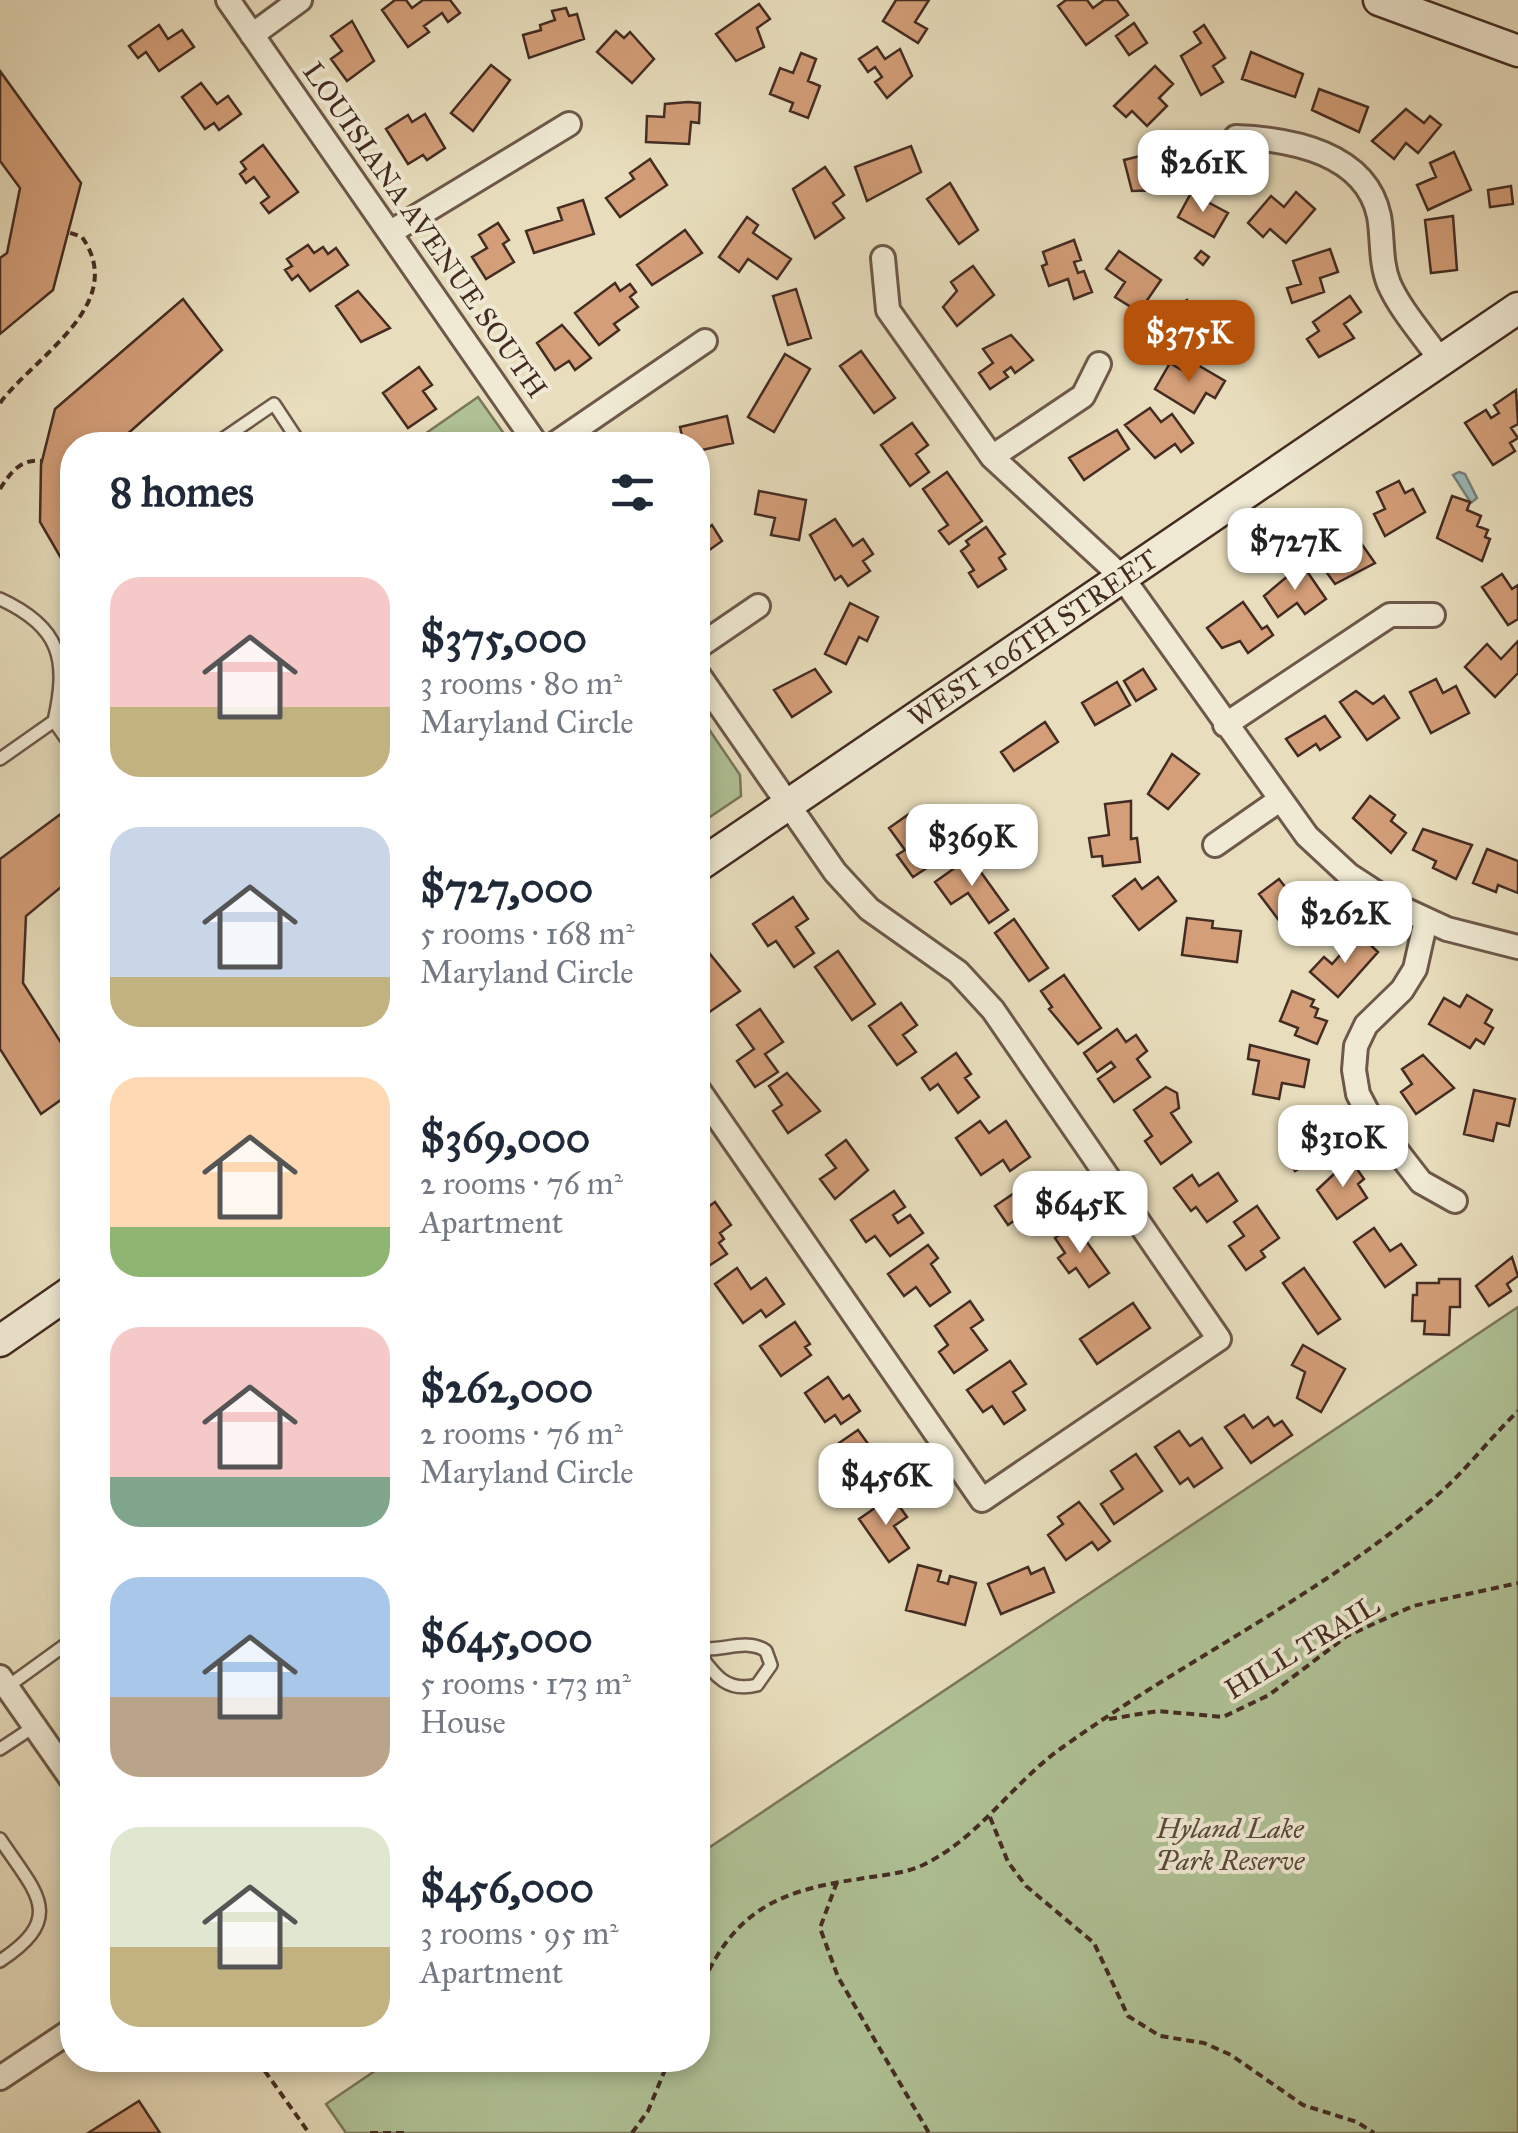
<!DOCTYPE html>
<meta charset="utf-8">
<style>
body{margin:0;font-family:"IM FELL Great Primer",serif;background:#f6f6f7;color:#1f2937;height:100vh;display:flex;flex-direction:column;font-size:38px;white-space:nowrap}
*{box-sizing:border-box;margin:0}
p{font-size:32px;color:#747a83}
.icon{flex:none;width:55px;height:55px;fill:none;stroke:currentColor;stroke-width:2;stroke-linecap:round;stroke-linejoin:round}
.map{position:relative;flex:1;overflow:hidden}
.sheet{position:absolute;left:60px;top:432px;width:650px;height:1640px;display:flex;flex-direction:column;background:#fff;border-radius:40px;box-shadow:0 5px 15px #0003}
.sheet>*{flex:none}
.price{position:absolute;translate:-50% -85px;padding:0 22px;border-radius:20px;background:#fff;color:#222;font-size:32px;line-height:65px;filter:drop-shadow(0 2px 5px #0008)}
.price::after{content:'';position:absolute;left:50%;top:60px;width:30px;height:22px;margin-left:-15px;background:inherit;clip-path:polygon(0 0,100% 0,50% 100%)}
.price.selected{background:#b45309;color:#fff}
ul{padding:0;list-style:none}
li{display:flex;align-items:center;gap:30px;height:250px;padding:0 50px}
li span{display:grid;place-items:center;flex:none;width:280px;height:200px;border-radius:30px;color:#555}
li>.icon{margin-inline-start:auto}
span .icon{width:120px;height:120px;fill:#fffc;stroke-width:1}
li b{font-size:42px}
h2{display:flex;justify-content:space-between;align-items:center;height:120px;padding:0 50px;font-size:42px}
.map>svg:first-child{display:block}
.green{fill:#afc296;stroke:#7a775c;stroke-width:2.5}
.water{fill:#9ababa;stroke:#78817e;stroke-width:2.5}
.building{fill:#d39e78;stroke:#442c23;stroke-width:2.5}
.lines{fill:none;stroke-linecap:round;stroke-linejoin:round}
.lane-casing{stroke:#6d584a;stroke-width:16}
.street-casing{stroke:#6d584a;stroke-width:28}
.secondary-casing{stroke:#442c23;stroke-width:35}
.path{stroke:#442c23;stroke-width:4;stroke-dasharray:8 5;stroke-linecap:butt}
.lane{stroke:#f0ead4;stroke-width:11}
.street{stroke:#f0ead4;stroke-width:22}
.secondary{stroke:#f0ead4;stroke-width:30}
.labels{text-anchor:middle;dominant-baseline:central;stroke-width:8;stroke-linejoin:round;paint-order:stroke}
.street-label{font-size:28px;fill:#442c23;stroke:#f0ead4}
.park-label{font-size:28px;font-style:italic;fill:#594a3a;stroke:#f0ead4}
</style>
<div class="map">
<svg width="1518" height="2133" viewBox="0 0 1518 2133">
<rect width="100%" height="100%" fill="#e8debd"/>
<filter id="stains"><feTurbulence type="fractalNoise" baseFrequency=".002" numOctaves="4"/><feColorMatrix values="0 0 0 0 .2 0 0 0 0 .09 0 0 0 0 .02 0 0 0 .5 -.17"/></filter>
<radialGradient id="worn" r=".72"><stop offset=".6" stop-color="#630" stop-opacity="0"/><stop offset="1" stop-color="#630" stop-opacity=".3"/></radialGradient>
<path class="green" d="M478 397 512 445H409Z
M698 713 740 775 741 796 698 825Z
M1518 1307V2133H346L326 2104 391 2060H698V1855Z"/>
<path class="water" d="M1459 472 1465 474 1477 498 1471 503 1453 475Z"/>
<path class="building" d="M395 0H406L412 8 423 0H450L460 13 448 22 442 13 424 26 429 32 408 47 382 10Z
M896 0H929L915 22 927 29 918 43 883 21Z
M1066 0H1087L1093 8 1104 0H1117L1128 15 1086 45 1058 6Z
M759 4 770 19 757 28 764 47 736 61 716 34Z
M566 8 569 16 577 14 584 39 529 58 523 35 541 30 540 25 555 20 552 11Z
M352 21 374 61 347 81 331 59 342 51 331 36Z
M1134 23 1147 43 1129 55 1116 36Z
M159 25 168 39 182 30 194 47 159 71 146 52 138 58 129 46Z
M1204 25 1225 58 1213 66 1223 82 1201 95 1181 56 1201 43 1194 32Z
M616 31 624 38 630 32 654 59 632 83 597 52Z
M877 47 885 59 900 49 912 76 887 98 875 82 882 77 875 67 868 72 859 59Z
M1251 52 1303 74 1295 97 1242 79Z
M801 53 816 59 808 81 820 86 808 118 790 111 793 103 770 94 780 68 793 73Z
M491 65 510 80 473 131 451 113Z
M1155 66 1173 84 1159 98 1167 106 1147 126 1132 111 1126 117 1114 106Z
M0 71 81 183 53 290 0 334V258L7 253 20 188 0 161Z
M201 83 217 104 228 96 241 114 219 130 214 123 205 129 182 97Z
M1319 89 1368 107 1359 132 1312 110Z
M688 102 700 103 699 123 691 122 689 144 646 142 647 116 664 117 665 104Z
M1406 109 1424 123 1430 116 1441 125 1418 153 1406 143 1394 159 1372 141Z
M425 114 445 148 427 160 423 155 408 164 386 129 408 115 412 122Z
M263 145 298 192 269 213 261 203 269 197 254 177 246 183 240 174 246 169 241 162Z
M911 146 921 172 867 201 855 167Z
M1177 148 1182 166 1162 171 1166 190 1132 191 1124 160 1144 155 1145 161Z
M1454 152 1471 190 1428 210 1417 185 1436 177 1430 163Z
M650 159 667 185 620 217 606 198 634 179 630 173Z
M825 167 844 195 833 203 844 218 815 238 793 189Z
M950 183 978 230 959 244 927 199Z
M1511 186 1513 204 1490 207 1488 190Z
M1296 192 1315 209 1286 243 1270 229 1263 237 1248 223 1271 196 1284 207Z
M1191 193 1228 213 1214 237 1178 217Z
M583 200 594 234 534 253 526 231 562 220 558 208Z
M1453 216 1457 270 1431 273 1425 220Z
M747 217 758 225 753 233 791 259 777 279 748 259 739 272 719 257Z
M498 223 509 240 503 244 514 262 486 279 472 257 487 248 479 235Z
M685 230 702 253 652 285 637 265Z
M1074 240 1081 260 1074 262 1078 273 1084 271 1092 292 1074 299 1068 279 1049 286 1042 266 1047 264 1043 252Z
M308 245 314 253 323 247 328 254 336 248 348 265 310 291 298 275 292 280 285 270 292 266 287 259Z
M1330 249 1338 272 1320 278 1324 292 1292 303 1287 288 1301 284 1293 261Z
M1119 251 1161 280 1139 312 1115 297 1125 282 1106 269Z
M1201 251 1209 257 1203 265 1195 258Z
M973 266 994 295 957 326 943 307 957 291 951 282Z
M615 283 620 291 630 284 636 292 630 297 638 307 614 324 619 330 599 345 575 313Z
M796 289 811 338 788 345 773 296Z
M358 291 390 328 361 342 336 306Z
M1350 296 1361 312 1344 324 1354 338 1319 357 1307 339 1319 331 1313 322Z
M183 299 222 350 115 445H72V577L40 522 41 465 55 409Z
M1187 300 1207 334 1184 348 1176 334 1159 344 1147 324Z
M562 325 591 358 575 370 569 361 555 370 537 343Z
M1011 335 1033 360 1015 373 1011 367 1004 372 1008 377 990 389 979 373 993 363 983 349Z
M861 351 895 398 874 413 840 366Z
M785 354 810 369 774 432 748 417Z
M1191 361 1225 381 1215 398 1206 393 1194 413 1155 389 1170 363 1185 372Z
M419 367 432 385 423 391 436 409 408 428 383 393Z
M1516 390 1518 424 1511 428 1518 438 1510 443 1515 451 1493 465 1465 423 1486 410 1491 418 1499 413 1494 405Z
M1150 408 1161 422 1172 414 1193 443 1181 452 1175 444 1155 458 1125 425Z
M727 416 733 443 698 451V445H684L680 427Z
M912 423 928 445 916 454 929 472 910 486 881 445Z
M1117 430 1129 449 1084 480 1069 458Z
M947 472 982 521 949 544 939 531 948 525 923 489Z
M1399 481 1405 493 1413 489 1425 512 1385 536 1374 514 1385 509 1377 492Z
M759 491 806 500 799 540 771 535 775 518 755 514Z
M1452 496 1470 502 1467 510 1481 516 1477 526 1488 530 1485 537 1490 539 1482 561 1437 538Z
M835 519 853 546 863 539 873 554 863 561 870 571 848 586 841 576 835 580 810 535Z
M700 525 704 531 712 525 722 541 698 558Z
M986 527 1005 554 999 558 1006 569 978 587 969 573 974 570 961 551 969 545 966 541Z
M1356 536 1375 563 1335 584 1322 566Z
M1302 564 1326 599 1305 614 1297 603 1278 617 1264 596Z
M1502 574 1512 589 1518 585V619L1508 625 1482 587Z
M1243 602 1262 629 1267 626 1273 635 1248 653 1240 641 1222 648 1207 628Z
M850 603 878 617 867 641 859 637 846 664 825 654Z
M1518 641V673L1495 697 1465 667 1487 644 1501 659Z
M815 669 831 692 792 717 774 690Z
M1143 669 1156 689 1136 701 1124 681Z
M1436 679 1443 693 1456 686 1469 713 1431 733 1410 692Z
M1117 682 1130 705 1095 725 1082 703Z
M1356 691 1373 704 1384 696 1399 718 1367 740 1340 702Z
M1325 716 1340 737 1320 750 1316 744 1298 756 1286 739Z
M1045 722 1058 742 1014 771 1001 752Z
M1172 754 1199 774 1168 809 1148 794Z
M1370 796 1395 815 1391 821 1406 833 1391 853 1353 818Z
M1131 801V839L1137 838 1140 862 1103 866 1102 856 1092 857 1089 838 1109 835 1105 804Z
M62 813 72 828V878L26 916 23 983 72 1060V1092L41 1114 0 1049V859Z
M909 814 945 856 913 877 897 855 905 850 889 828Z
M1423 829 1472 845 1456 879 1433 868 1436 861 1413 850Z
M1487 849 1518 861V893L1498 885 1496 892 1473 883Z
M970 857 1008 910 989 923 968 893 951 904 935 882Z
M1158 877 1176 901 1139 930 1113 896 1135 879 1142 889Z
M1279 879 1293 897 1301 891 1319 914 1290 935 1259 894Z
M793 897 808 919 796 927 814 953 794 967 776 941 768 946 753 924Z
M1187 918 1213 921 1212 928 1241 931 1237 962 1182 955Z
M1014 919 1048 968 1029 981 995 933Z
M1359 934 1378 952 1338 997 1310 972 1324 957 1332 964Z
M838 951 875 1004 852 1020 815 967Z
M710 954 740 991 705 1015 698 1003V988L704 983 698 963Z
M1064 975 1101 1028 1078 1044 1049 1009 1052 1007 1041 991Z
M1292 991 1314 1000 1311 1006 1318 1009 1315 1017 1327 1021 1317 1044 1295 1035 1298 1028 1280 1021Z
M1467 995 1492 1010 1485 1023 1493 1028 1484 1044 1476 1039 1470 1048 1429 1024 1444 998 1460 1007Z
M901 1003 917 1025 903 1035 916 1052 897 1065 869 1026Z
M760 1009 783 1042 765 1054 778 1072 755 1087 737 1061 754 1049 737 1025Z
M1117 1029 1126 1042 1136 1035 1147 1051 1137 1059 1150 1077 1114 1102 1098 1079 1115 1067 1111 1062 1097 1072 1084 1053Z
M1250 1045 1309 1060 1304 1087 1282 1083 1279 1099 1253 1094 1259 1061 1248 1059Z
M956 1053 971 1074 965 1078 979 1097 958 1113 938 1084 930 1090 922 1078Z
M1423 1055 1454 1088 1416 1114 1401 1092 1412 1084 1402 1069Z
M787 1073 820 1111 788 1133 773 1111 782 1105 769 1086Z
M1166 1087 1177 1093 1179 1108 1171 1113 1191 1142 1161 1164 1145 1141 1152 1136 1134 1110Z
M1474 1090 1515 1099 1509 1126 1497 1123 1493 1141 1464 1134Z
M1319 1110 1331 1130 1318 1143 1324 1154 1295 1171 1286 1155 1295 1150 1287 1137 1306 1126 1302 1120Z
M980 1121 989 1133 1006 1121 1030 1157 1010 1171 1003 1160 981 1175 956 1138Z
M846 1140 868 1170 835 1199 820 1179 836 1168 826 1155Z
M1350 1159 1364 1179 1358 1184 1367 1198 1337 1219 1317 1190Z
M1218 1173 1237 1201 1207 1222 1196 1207 1191 1211 1174 1188 1192 1175 1199 1186Z
M1026 1185 1033 1195 1048 1185 1064 1207 1028 1232 1018 1218 1008 1225 995 1206Z
M894 1191 905 1207 893 1215 898 1223 910 1215 923 1233 890 1256 875 1236 866 1242 851 1220Z
M715 1202 731 1225 720 1233 724 1239 719 1243 727 1254 704 1269 698 1260V1228L701 1225 698 1214Z
M1257 1206 1279 1238 1261 1251 1265 1257 1246 1270 1229 1246 1244 1236 1234 1222Z
M1074 1224 1109 1273 1089 1287 1076 1268 1069 1273 1058 1258 1065 1253 1055 1238Z
M1374 1228 1390 1251 1401 1244 1416 1265 1385 1287 1354 1242Z
M928 1245 938 1258 931 1264 950 1292 930 1306 916 1287 904 1296 888 1274Z
M1512 1257 1518 1276 1507 1284 1511 1291 1489 1306 1476 1286Z
M737 1268 751 1289 766 1278 784 1304 766 1317 761 1310 743 1323 715 1284Z
M1304 1268 1340 1319 1318 1334 1283 1283Z
M1439 1279H1460V1307H1450L1449 1335 1424 1334 1425 1321H1412L1413 1295H1417V1283H1439Z
M970 1301 983 1320 971 1328 987 1350 954 1373 939 1352 948 1345 935 1326Z
M1133 1303 1150 1328 1097 1364 1080 1339Z
M795 1322 810 1344 805 1347 811 1355 781 1376 760 1346Z
M1303 1345 1345 1369 1321 1412 1297 1398 1305 1372 1292 1365Z
M1010 1361 1026 1384 1013 1392 1025 1410 1004 1424 992 1406 983 1412 967 1390Z
M828 1377 843 1399 849 1395 860 1411 841 1424 835 1415 825 1422 805 1393Z
M1244 1415 1253 1428 1268 1417 1274 1426 1282 1421 1292 1435 1251 1463 1225 1427Z
M858 1430 877 1456 886 1450 902 1472 867 1496 852 1474 858 1470 839 1443Z
M1179 1431 1190 1446 1202 1438 1222 1468 1194 1487 1188 1478 1180 1484 1155 1447Z
M1136 1454 1162 1491 1114 1524 1101 1504 1123 1489 1111 1471Z
M892 1496 907 1517 894 1526 909 1548 889 1562 859 1519Z
M1079 1502 1110 1541 1098 1550 1092 1542 1066 1560 1048 1535 1063 1524 1058 1517Z
M918 1565 941 1571 938 1581 948 1584 950 1576 976 1583 965 1625 906 1610Z
M1028 1567 1031 1574 1044 1568 1054 1592 1001 1614 988 1584Z
M139 2101 160 2133H88Z"/>
<g class="lines">
<defs>
<path id="lane" d="M214 445 274 404 301 445
M0 599C61 627 68 660 54 721L72 747
M0 759 54 721
M698 1648C720 1653 747 1637 766 1651L771 1665 757 1685C726 1693 714 1674 698 1652
M7 1687 72 1640
M0 1749 35 1726
M0 1839C36 1893 67 1917 0 1961"/>
<path id="street" d="M228 0 537 445
M252 35 300 0
M1236 137C1291 139 1366 153 1379 216 1383 238 1380 262 1389 284 1401 311 1424 336 1441 361
M391 232 569 124
M883 258 888 310 992 457 1122 577 1307 836 1349 875 1395 905 1447 929 1518 947
M553 445 705 341
M992 457 1083 396 1099 364
M698 647 758 606
M698 674 835 872 869 909 958 972 993 1010 1219 1339 982 1500 698 1089
M1225 725 1390 615H1433
M1215 845 1278 801
M1426 920 1415 969 1402 990 1366 1025 1356 1046 1354 1070 1358 1094 1369 1115 1421 1182 1455 1201
M0 1677 72 1780
M0 2078 72 2030"/>
<path id="secondary" d="M1379 0 1518 51
M698 866 1518 308
M0 1341 72 1291"/>
</defs>
<use href="#lane" class="lane-casing"/>
<use href="#street" class="street-casing"/>
<use href="#secondary" class="secondary-casing"/>
<path class="path" d="M0 403C35 356 129 304 82 237L68 232
M0 489C10 473 21 458 42 461
M1109 1719 1158 1711 1223 1717 1269 1695 1347 1636 1413 1606 1518 1583
M990 1817 1008 1862 1026 1886 1094 1943 1128 2016 1160 2036 1204 2043 1231 2055 1303 2105 1357 2122 1374 2133
M837 1882 820 1928 838 1977 929 2133
M698 1994C732 1912 775 1891 859 1879 881 1875 905 1874 925 1864 981 1836 1013 1782 1063 1747 1184 1660 1320 1596 1434 1498 1465 1472 1489 1439 1518 1411
M257 2060 309 2133
M370 2133H409
M632 2133 648 2111 669 2060"/>
<use href="#lane" class="lane"/>
<use href="#street" class="street"/>
<use href="#secondary" class="secondary"/>
</g>
<g class="labels">
<g class="street-label">
<text transform="translate(425 230) rotate(55)">LOUISIANA AVENUE SOUTH</text>
<text transform="translate(1033 638) rotate(-34)">WEST 106TH STREET</text>
<text transform="translate(1302 1647) rotate(-31)">HILL TRAIL</text>
</g>
<g class="park-label">
<text x="1230" y="1828">Hyland Lake<tspan x="1230" dy="32">Park Reserve</tspan></text>
</g>
</g>
<rect width="100%" height="100%" filter="url(#stains)"/>
<rect width="100%" height="100%" fill="url(#worn)"/>
</svg>
<b class="price" style="left:1203px;top:215px">$261K</b>
<b class="price selected" style="left:1189px;top:385px">$375K</b>
<b class="price" style="left:1295px;top:593px">$727K</b>
<b class="price" style="left:972px;top:889px">$369K</b>
<b class="price" style="left:1345px;top:966px">$262K</b>
<b class="price" style="left:1343px;top:1190px">$310K</b>
<b class="price" style="left:1080px;top:1256px">$645K</b>
<b class="price" style="left:886px;top:1528px">$456K</b>
<section class="sheet">
<h2>8 homes<svg class="icon" aria-label="filters" viewBox="0 0 24 24"><path d="M4 7h16M4 17h16"/><circle cx="9" cy="7" r="2"/><circle cx="15" cy="17" r="2"/></svg></h2>
<ul>
<li><span style="background:linear-gradient(#f6c9c9 65%,#c2b280 0)"><svg class="icon" aria-label="home" viewBox="0 0 24 24"><path d="M3 11l9-7 9 7M6 9v11h12V9"/></svg></span><div><b>$375,000</b><p>3 rooms · 80 m²</p><p>Maryland Circle</p></div></li>
<li><span style="background:linear-gradient(#c9d6e8 75%,#c2b280 0)"><svg class="icon" aria-label="home" viewBox="0 0 24 24"><path d="M3 11l9-7 9 7M6 9v11h12V9"/></svg></span><div><b>$727,000</b><p>5 rooms · 168 m²</p><p>Maryland Circle</p></div></li>
<li><span style="background:linear-gradient(#ffd9b3 75%,#8fb573 0)"><svg class="icon" aria-label="home" viewBox="0 0 24 24"><path d="M3 11l9-7 9 7M6 9v11h12V9"/></svg></span><div><b>$369,000</b><p>2 rooms · 76 m²</p><p>Apartment</p></div></li>
<li><span style="background:linear-gradient(#f6c9c9 75%,#7fa58c 0)"><svg class="icon" aria-label="home" viewBox="0 0 24 24"><path d="M3 11l9-7 9 7M6 9v11h12V9"/></svg></span><div><b>$262,000</b><p>2 rooms · 76 m²</p><p>Maryland Circle</p></div></li>
<li><span style="background:linear-gradient(#a9c7e8 60%,#b9a48a 0)"><svg class="icon" aria-label="home" viewBox="0 0 24 24"><path d="M3 11l9-7 9 7M6 9v11h12V9"/></svg></span><div><b>$645,000</b><p>5 rooms · 173 m²</p><p>House</p></div></li>
<li><span style="background:linear-gradient(#dfe7d0 60%,#c2b280 0)"><svg class="icon" aria-label="home" viewBox="0 0 24 24"><path d="M3 11l9-7 9 7M6 9v11h12V9"/></svg></span><div><b>$456,000</b><p>3 rooms · 95 m²</p><p>Apartment</p></div></li>
</ul>
</section>
</div>
